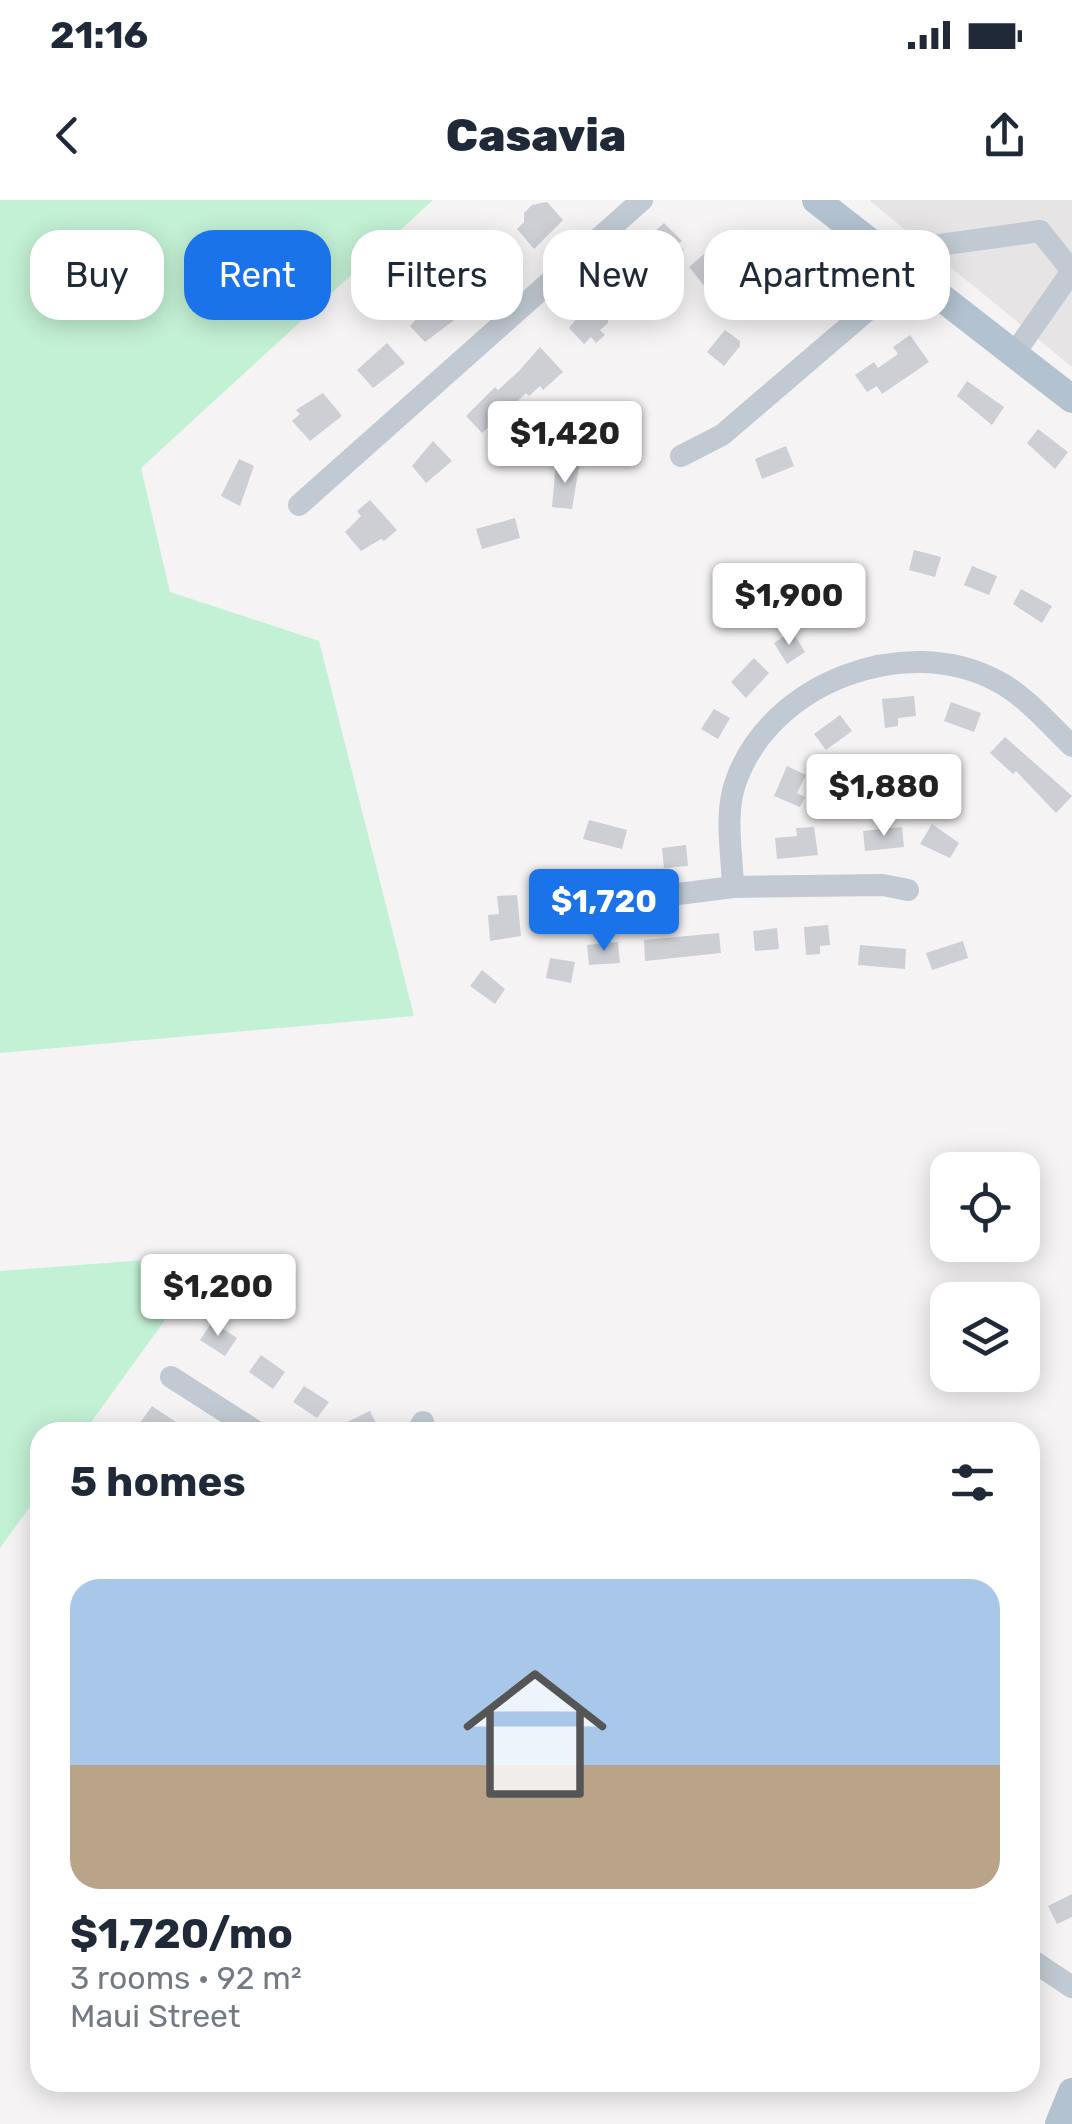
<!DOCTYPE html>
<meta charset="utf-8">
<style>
body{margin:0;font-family:Rubik,sans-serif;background:#f2f2f3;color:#1f2937;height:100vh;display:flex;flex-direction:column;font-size:38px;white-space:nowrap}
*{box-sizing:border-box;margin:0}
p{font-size:32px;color:#747a83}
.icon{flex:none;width:55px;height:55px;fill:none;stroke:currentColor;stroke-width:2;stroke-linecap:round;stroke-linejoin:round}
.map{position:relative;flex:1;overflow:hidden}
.sheet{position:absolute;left:30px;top:1222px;width:1010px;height:670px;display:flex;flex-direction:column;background:#fff;border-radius:30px;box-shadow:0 5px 25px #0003}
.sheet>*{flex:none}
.guide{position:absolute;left:30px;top:30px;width:1012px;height:90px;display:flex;gap:20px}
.fabs{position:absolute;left:930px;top:952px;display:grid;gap:20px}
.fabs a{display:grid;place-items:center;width:110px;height:110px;border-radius:20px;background:#fff;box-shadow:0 5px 25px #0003;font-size:50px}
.price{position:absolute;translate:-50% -85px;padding:0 22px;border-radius:10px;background:#fff;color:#222;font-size:32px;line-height:65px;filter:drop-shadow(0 2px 5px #0008)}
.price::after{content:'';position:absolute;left:50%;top:60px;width:30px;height:22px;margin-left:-15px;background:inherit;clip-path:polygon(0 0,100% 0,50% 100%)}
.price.active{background:#1a73e8;color:#fff}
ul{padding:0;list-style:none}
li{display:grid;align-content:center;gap:20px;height:530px;padding:0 40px}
li span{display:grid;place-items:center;height:310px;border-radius:30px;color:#555}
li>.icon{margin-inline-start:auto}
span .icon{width:180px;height:180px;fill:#fffc;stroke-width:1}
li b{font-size:42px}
h2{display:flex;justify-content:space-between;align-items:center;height:120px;padding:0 40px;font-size:42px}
.tag{padding:0 35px;border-radius:30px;background:#fff;box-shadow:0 5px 25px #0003;font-size:35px;line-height:90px}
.tag.active{background:#1a73e8;color:#fff}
.status{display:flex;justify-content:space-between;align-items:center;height:70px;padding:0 50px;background:#fff;direction:ltr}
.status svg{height:28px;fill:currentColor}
header{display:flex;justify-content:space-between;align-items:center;height:130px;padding:0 40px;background:#fff;font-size:45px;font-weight:800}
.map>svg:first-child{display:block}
.education{fill:#e6e4e5}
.green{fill:#c3f1d5}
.building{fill:#cdcfd5}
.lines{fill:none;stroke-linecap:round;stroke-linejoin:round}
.minor{stroke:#c1cad2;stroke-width:22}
.major{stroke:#b3c2d1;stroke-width:28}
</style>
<div class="status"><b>21:16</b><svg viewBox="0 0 49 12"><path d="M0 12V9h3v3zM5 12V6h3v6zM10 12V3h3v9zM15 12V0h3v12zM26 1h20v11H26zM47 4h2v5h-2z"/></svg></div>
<header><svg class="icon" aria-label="back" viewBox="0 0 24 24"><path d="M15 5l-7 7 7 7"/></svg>Casavia<svg class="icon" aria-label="share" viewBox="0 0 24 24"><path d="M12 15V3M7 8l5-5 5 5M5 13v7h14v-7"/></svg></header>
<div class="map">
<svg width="1072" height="1924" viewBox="0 0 1072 1924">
<rect width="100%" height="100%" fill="#f5f3f3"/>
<path class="education" d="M1072 0V167L870 1 871 0Z"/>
<path class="green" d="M0 0H433L141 268 170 392 319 441 414 816 0 853Z
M212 1055 84 1232H40V1293L0 1348V1071Z"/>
<path class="building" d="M547 2 563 20 534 49 517 29 524 22V13L532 5Z
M664 23 682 41 678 44 684 50 672 62 649 37Z
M490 52 507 73 479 91 464 75 470 69 466 64 476 55 481 60Z
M704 54 727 87 714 98 689 67Z
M811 58 828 68 804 107 792 100 812 76 804 69Z
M438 97 457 118 425 142 410 126Z
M590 102 608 118V123L600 130 605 135 596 143 591 137 584 144 569 128Z
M725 130 740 141V146L724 166 707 152Z
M910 135 929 162 882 194 877 186 867 192 855 175 874 162 878 168 898 154 893 147Z
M387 143 405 163 373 188 357 170Z
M540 147 563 172 543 190 540 186 529 196 526 193 502 216 506 220 495 231 490 226 482 233 466 216 495 187 498 190 519 171Z
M967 181 1004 207 992 225 957 196Z
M323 193 342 216 310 241 292 221 300 214 296 210Z
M613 214 632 222 619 257 599 249Z
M1038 229 1068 252 1055 269 1027 243Z
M433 241 452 261 426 283 412 266Z
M786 246 794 266 762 279 755 259Z
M239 259 254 266 240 306 221 296Z
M556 263 579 266 572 309 552 307Z
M370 300 397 330 384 341 381 339 361 351 345 332 361 316 357 311Z
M515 318 520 338 482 349 476 329Z
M914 350 941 357 935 377 909 370Z
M972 366 997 376 989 395 964 385Z
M1021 389 1052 406 1042 423 1013 404Z
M792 431 805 452 787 464 774 443Z
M754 458 769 473 746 498 731 482Z
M914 496 916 516 898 518V526L885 528 882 499Z
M951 502 981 513 974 532 944 521Z
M714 509 730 518 718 539 701 529Z
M840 515 852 531 826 550 814 534Z
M1005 537 1072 596 1056 613 1016 571 1013 574 990 553Z
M787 566 806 575 797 593 805 597 800 607 774 596Z
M589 620 627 630 622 649 583 639Z
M932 624 959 643 950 658 920 644Z
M814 627 818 655 777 659 775 638 797 636 796 628Z
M902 627 904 647 865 651 863 631Z
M686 645 688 666 664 668 662 648Z
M517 695 521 736 490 741 488 715 499 714 497 696Z
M828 725 830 745 820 746V754L806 755 804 727Z
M777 728 779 749 755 751 753 731Z
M719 733 721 753 645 761 644 740Z
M963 741 968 758 932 770 926 753Z
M618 742 620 763 589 765 587 745Z
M860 745 906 749 905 769 858 765Z
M550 758 575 762 571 783 546 778Z
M482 770 505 789 495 804 470 786Z
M212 1122 237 1138 225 1156 200 1140Z
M261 1155 285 1172 273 1189 249 1172Z
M304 1186 329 1202 317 1218 293 1202Z
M152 1206 176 1222 169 1232H154L140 1223Z
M370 1211 380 1232H347L343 1224Z
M1072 1694V1717L1057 1724 1048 1706Z"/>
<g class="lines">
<path class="minor" d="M882 53 1040 31 1072 71
M1014 154 1072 71
M681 256 722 235 910 74
M299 305 642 0
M733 687C732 653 724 613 736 581 771 482 906 432 997 481 1026 496 1049 524 1072 546
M574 695 624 701 733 687 883 685 908 690
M171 1177 257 1232
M417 1232 423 1222
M1030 1759 1072 1787"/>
<path class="major" d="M816 0 1072 199
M1059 1924 1072 1892"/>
</g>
</svg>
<div class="fabs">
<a><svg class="icon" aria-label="locate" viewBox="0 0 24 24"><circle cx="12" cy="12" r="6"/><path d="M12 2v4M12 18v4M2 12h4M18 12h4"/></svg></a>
<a><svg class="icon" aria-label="layers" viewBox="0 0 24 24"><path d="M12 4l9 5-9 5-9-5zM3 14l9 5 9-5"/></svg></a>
</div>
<b class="price" style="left:565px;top:286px">$1,420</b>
<b class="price" style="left:789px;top:448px">$1,900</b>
<b class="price" style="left:884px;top:639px">$1,880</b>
<b class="price active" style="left:604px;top:754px">$1,720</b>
<b class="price" style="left:218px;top:1139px">$1,200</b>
<div class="guide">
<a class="tag">Buy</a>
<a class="tag active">Rent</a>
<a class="tag">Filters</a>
<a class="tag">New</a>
<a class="tag">Apartment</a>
</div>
<section class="sheet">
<h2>5 homes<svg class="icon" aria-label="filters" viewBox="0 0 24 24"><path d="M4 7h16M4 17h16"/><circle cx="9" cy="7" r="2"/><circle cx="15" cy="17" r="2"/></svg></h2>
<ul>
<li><span style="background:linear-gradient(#a9c7e8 60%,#b9a48a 0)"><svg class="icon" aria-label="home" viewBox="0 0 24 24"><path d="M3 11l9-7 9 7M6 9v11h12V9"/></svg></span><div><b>$1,720/mo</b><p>3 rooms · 92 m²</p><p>Maui Street</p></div></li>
</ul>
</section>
</div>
